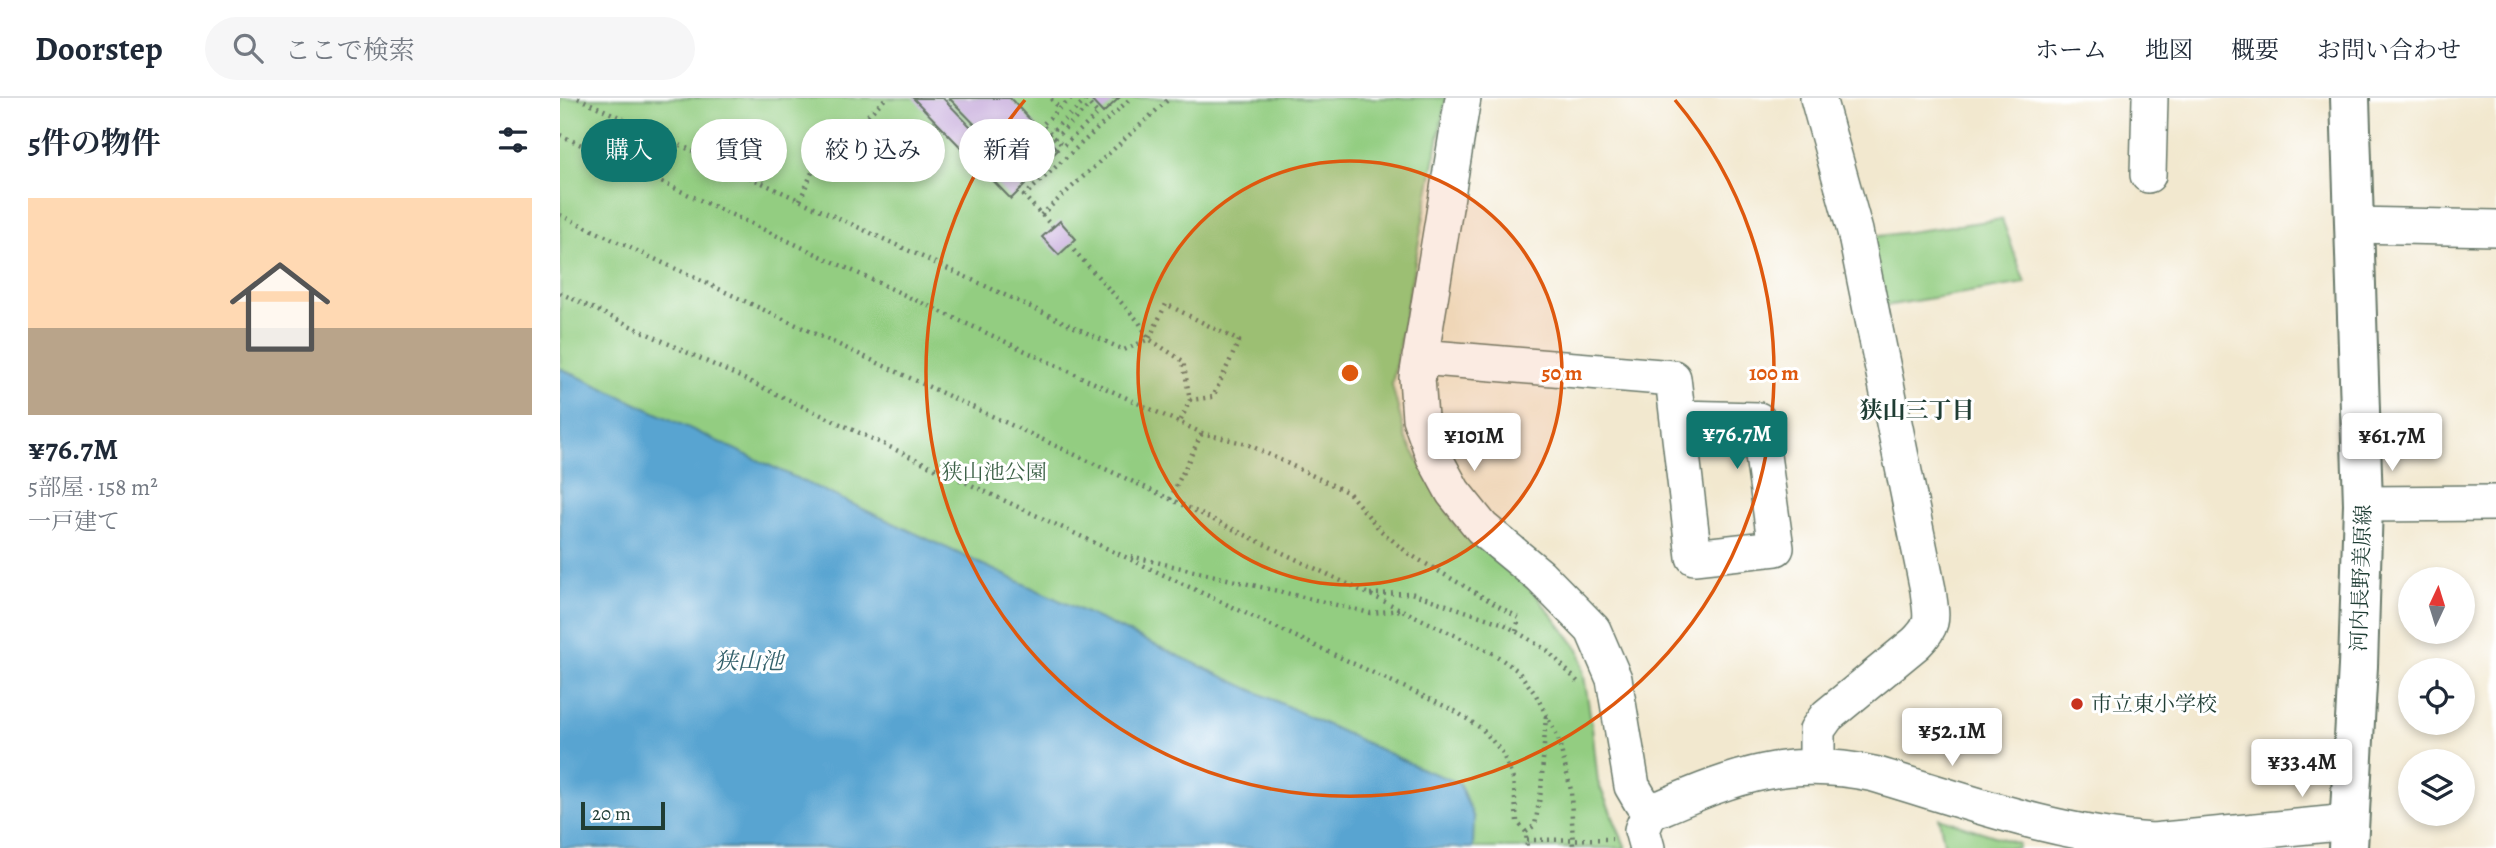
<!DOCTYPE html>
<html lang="ja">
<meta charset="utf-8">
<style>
body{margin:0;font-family:Alegreya,"Noto Serif JP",serif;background:#f6f6f7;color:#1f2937;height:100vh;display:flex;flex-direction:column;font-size:26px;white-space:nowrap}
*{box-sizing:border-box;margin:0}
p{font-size:23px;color:#747a83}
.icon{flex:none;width:38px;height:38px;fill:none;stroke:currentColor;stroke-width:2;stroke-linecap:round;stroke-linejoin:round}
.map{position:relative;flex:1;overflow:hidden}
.sheet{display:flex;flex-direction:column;background:#fff;width:560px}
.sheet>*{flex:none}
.hud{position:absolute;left:21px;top:21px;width:665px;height:63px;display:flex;gap:14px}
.needle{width:46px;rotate:4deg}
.tools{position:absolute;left:1838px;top:469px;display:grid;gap:14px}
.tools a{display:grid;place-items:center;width:77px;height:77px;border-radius:50%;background:#fff;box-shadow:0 4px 10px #0003;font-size:35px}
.scale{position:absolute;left:21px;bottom:18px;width:84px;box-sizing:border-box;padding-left:7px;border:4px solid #1f3d34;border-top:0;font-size:19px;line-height:24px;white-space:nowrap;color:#1f3d34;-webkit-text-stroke:5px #fff;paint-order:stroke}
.price{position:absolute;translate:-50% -60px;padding:0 16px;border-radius:7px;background:#fff;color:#222;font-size:23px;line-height:46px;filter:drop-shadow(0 2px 4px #0008)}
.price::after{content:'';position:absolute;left:50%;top:42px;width:21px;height:16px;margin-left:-10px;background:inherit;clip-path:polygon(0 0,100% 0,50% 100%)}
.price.active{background:#0f766e;color:#fff}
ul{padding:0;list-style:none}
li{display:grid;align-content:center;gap:14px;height:371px;padding:0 28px}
li span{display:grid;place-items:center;height:217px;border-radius:0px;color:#555}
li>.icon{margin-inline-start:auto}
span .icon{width:126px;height:126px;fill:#fffc;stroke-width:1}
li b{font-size:30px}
h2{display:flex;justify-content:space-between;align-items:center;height:84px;padding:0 28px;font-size:30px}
.tag{padding:0 24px;border-radius:32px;background:#fff;box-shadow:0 4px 10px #0003;font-size:24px;line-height:63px}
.tag.active{background:#0f766e;color:#fff}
header{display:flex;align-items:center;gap:42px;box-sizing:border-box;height:98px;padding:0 35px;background:#fff;border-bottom:2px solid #e0e1e3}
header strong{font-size:33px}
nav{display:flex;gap:38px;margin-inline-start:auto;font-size:24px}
.search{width:490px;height:63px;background:#f6f6f7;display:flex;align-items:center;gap:18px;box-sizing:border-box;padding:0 24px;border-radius:38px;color:#747a83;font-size:26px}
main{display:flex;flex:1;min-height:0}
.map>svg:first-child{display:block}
.green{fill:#93cd81;stroke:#59855a;stroke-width:2}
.water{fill:#59a4d1;stroke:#3c7082;stroke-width:2}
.building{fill:#c4a8da}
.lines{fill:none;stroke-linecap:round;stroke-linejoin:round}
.minor-casing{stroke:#69796a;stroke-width:38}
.major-casing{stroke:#69796a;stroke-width:42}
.path{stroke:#69796a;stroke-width:4.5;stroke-dasharray:2 5;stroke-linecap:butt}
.minor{stroke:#fff;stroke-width:35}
.major{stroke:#fff;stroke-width:38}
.ring{fill:none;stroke:#de580e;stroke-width:3.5}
.poi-dot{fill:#c8321e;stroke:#fff;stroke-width:2.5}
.labels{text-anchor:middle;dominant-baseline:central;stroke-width:6;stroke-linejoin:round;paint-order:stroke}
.park-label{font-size:21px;fill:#3c6147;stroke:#fff}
.street-label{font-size:21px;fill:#1f3d34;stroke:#fff}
.poi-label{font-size:21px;fill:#1f3d34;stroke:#fff;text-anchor:start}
.neighbourhood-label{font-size:23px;font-weight:bold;fill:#1f3d34;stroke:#fff}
.water-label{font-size:23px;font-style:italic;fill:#33616b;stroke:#fff}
.centre{fill:#de580e;stroke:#fff;stroke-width:3.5}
.ring-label{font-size:21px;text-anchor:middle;font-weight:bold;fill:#de580e;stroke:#fff;stroke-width:6;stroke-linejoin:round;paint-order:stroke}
</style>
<header>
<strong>Doorstep</strong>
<div class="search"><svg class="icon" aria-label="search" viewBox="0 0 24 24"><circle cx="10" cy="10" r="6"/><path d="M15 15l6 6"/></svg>ここで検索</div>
<nav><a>ホーム</a><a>地図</a><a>概要</a><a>お問い合わせ</a></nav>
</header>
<main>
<section class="sheet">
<h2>5件の物件<svg class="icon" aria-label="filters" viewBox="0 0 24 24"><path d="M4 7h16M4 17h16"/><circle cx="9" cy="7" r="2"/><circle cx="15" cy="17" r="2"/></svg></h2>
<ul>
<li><span style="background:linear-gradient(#ffd9b3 60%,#b9a48a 0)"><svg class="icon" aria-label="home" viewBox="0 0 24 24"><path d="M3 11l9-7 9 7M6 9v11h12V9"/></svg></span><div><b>¥76.7M</b><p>5部屋 · 158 m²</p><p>一戸建て</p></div></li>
</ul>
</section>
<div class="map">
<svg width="1936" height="750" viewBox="0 0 1936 750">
<rect width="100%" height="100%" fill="#fff"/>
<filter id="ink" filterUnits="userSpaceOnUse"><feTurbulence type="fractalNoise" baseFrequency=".0143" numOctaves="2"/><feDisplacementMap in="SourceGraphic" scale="14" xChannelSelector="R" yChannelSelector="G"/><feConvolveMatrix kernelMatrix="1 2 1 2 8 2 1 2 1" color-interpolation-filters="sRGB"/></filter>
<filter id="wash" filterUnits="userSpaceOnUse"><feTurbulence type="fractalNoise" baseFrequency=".00686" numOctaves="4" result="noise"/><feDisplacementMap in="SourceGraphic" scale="28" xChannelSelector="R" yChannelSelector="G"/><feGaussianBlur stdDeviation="1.57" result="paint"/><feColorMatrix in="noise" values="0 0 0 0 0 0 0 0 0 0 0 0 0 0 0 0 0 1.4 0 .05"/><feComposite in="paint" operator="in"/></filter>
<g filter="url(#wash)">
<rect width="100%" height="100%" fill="#f2e8cf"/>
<path class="green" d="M0 0H886L832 287 846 341 895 427 973 493 1020 553 1032 628 1038 684 1066 750H0Z
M1442 121 1465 185 1318 209 1304 140Z
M1379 720 1459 746 1458 750H1385Z"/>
<path class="water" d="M0 270 862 671 899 685 914 720 913 750H0Z"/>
<g id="blocks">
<path class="building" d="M353 0H383L466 86 451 101Z
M389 0H450L498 52 468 81Z
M529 0H559L543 15Z
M500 123 516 141 499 157 482 139Z"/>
</g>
</g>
<g filter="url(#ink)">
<use href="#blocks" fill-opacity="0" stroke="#69796a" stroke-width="2"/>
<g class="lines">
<defs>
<path id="minor" d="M903 0 857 280 860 320 874 359 893 394 922 430 980 478 1033 532 1054 581 1072 688 1082 705 1091 711 1101 710C1178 677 1229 658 1314 676 1405 703 1498 737 1593 743L1789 724
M1588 77 1590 0
M1794 127 1936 130
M860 259 1113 280 1134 459 1216 450 1198 322 1118 320
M1803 406 1936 405
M1257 669V632L1267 618 1356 545C1376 525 1371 519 1368 492L1295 133 1258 0
M1087 750 1082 732 1091 711"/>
<path id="major" d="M1788 750 1798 568 1803 406 1790 0"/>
</defs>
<use href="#minor" class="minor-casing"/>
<use href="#major" class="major-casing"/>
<path class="path" d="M18 0 564 252 589 241 606 206 679 243 653 299 630 302
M511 0 482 27 490 35 525 3 522 0
M491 1 500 11
M530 7 538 16 503 48 495 40Z
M0 37 642 335 687 346 789 395 820 432 849 456 959 520 956 533
M459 92 464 98
M240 102 260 56 281 43 326 0
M0 117 610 401 934 556 958 573 976 597 998 640 1011 692 1013 750
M481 117 610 0
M493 129 464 98 571 0
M509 147 579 224 589 241 623 263 630 302 620 324
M0 195 895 613 922 631 942 654 953 681 957 723 966 734 967 750
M610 401 642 335
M571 458 810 515 842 512
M810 496 851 495 944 526 988 553 1020 586
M966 734 975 727 981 693 986 617
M967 742 1052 741"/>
<use href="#minor" class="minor"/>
<use href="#major" class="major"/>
</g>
</g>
<circle cx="790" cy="275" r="212" fill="#de580e" fill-opacity=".12"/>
<g class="ring">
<circle cx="790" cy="275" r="212"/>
<path d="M1115 2A424 424 0 1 1 465 2"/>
</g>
<circle class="poi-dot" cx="1517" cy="606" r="7"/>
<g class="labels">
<g class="park-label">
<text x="434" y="374">狭山池公園</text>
</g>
<g class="street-label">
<text transform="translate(1801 480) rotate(-88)">河内長野美原線</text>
</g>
<g class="poi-label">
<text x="1531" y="606">市立東小学校</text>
</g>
<g class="neighbourhood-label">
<text x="1357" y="312">狭山三丁目</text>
</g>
<g class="water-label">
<text x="189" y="563">狭山池</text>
</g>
</g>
<circle cx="790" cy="275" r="10" class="centre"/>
<g class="ring-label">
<text x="1002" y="282">50 m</text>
<text x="1214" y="282">100 m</text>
</g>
</svg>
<div class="tools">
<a><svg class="needle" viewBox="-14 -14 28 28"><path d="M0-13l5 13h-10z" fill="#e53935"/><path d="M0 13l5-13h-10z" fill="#747a83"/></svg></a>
<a><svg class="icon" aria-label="locate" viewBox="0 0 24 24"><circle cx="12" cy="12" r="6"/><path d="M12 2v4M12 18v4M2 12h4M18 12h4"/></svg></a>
<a><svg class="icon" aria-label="layers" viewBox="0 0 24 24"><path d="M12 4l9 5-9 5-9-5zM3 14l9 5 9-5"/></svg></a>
</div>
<div class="scale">20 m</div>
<b class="price active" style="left:1177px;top:373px">¥76.7M</b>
<b class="price" style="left:914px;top:375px">¥101M</b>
<b class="price" style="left:1832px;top:375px">¥61.7M</b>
<b class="price" style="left:1392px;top:670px">¥52.1M</b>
<b class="price" style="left:1742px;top:701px">¥33.4M</b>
<div class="hud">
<a class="tag active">購入</a>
<a class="tag">賃貸</a>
<a class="tag">絞り込み</a>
<a class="tag">新着</a>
</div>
</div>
</main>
